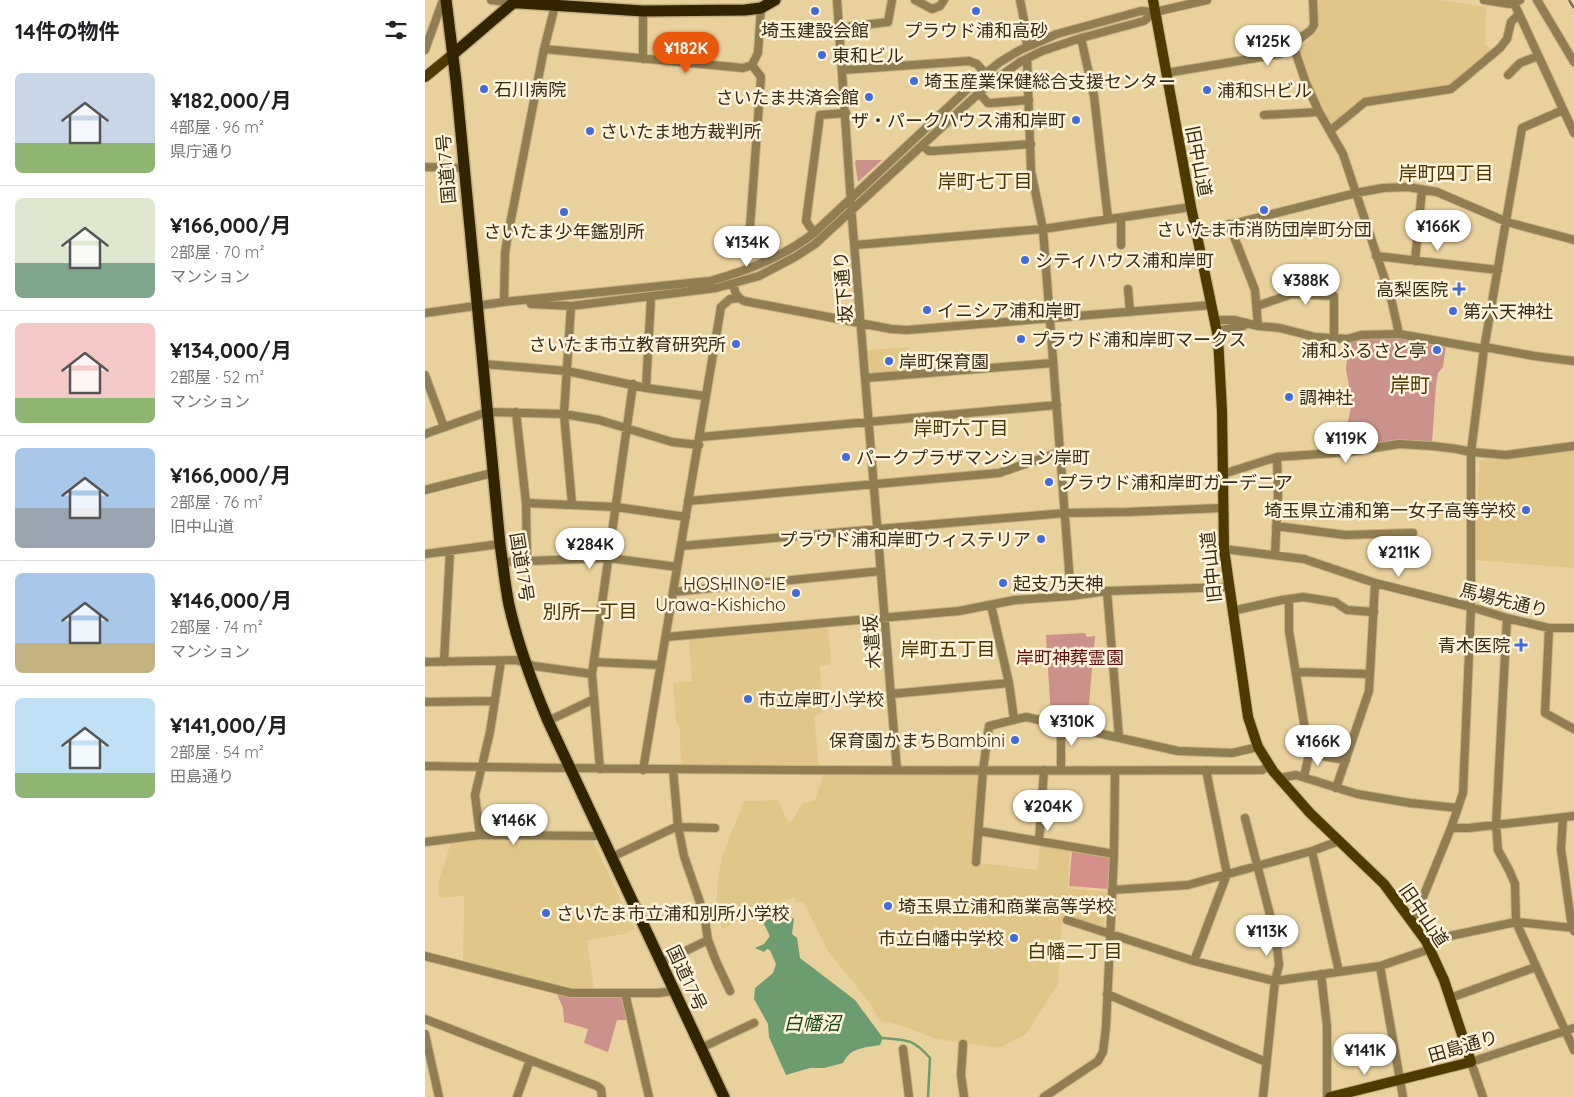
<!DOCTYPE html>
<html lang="ja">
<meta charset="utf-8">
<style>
body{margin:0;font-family:Quicksand,"Noto Sans JP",sans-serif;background:#f6f6f6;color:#202124;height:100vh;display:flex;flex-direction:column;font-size:19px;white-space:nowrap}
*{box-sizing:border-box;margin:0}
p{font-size:16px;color:#757577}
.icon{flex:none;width:28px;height:28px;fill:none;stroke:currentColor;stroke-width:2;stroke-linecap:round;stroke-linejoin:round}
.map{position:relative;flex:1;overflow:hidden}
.side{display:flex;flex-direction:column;background:#fff;width:425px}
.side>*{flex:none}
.price{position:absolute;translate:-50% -42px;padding:0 11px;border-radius:18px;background:#fff;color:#222;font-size:16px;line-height:32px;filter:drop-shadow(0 1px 2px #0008)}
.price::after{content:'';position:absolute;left:50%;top:30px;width:15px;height:11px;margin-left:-8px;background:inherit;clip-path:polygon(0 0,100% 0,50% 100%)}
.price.on{background:#ea580c;color:#fff}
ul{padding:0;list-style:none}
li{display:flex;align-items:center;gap:15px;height:125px;padding:0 15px}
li+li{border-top:1px solid #e0e0e0}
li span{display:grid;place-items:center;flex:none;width:140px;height:100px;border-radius:8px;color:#555}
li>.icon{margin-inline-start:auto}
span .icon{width:60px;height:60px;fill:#fffc;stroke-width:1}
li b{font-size:21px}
h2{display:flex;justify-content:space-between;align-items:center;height:60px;padding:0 15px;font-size:21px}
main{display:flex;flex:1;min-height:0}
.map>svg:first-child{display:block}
.built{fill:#e1c68a}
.green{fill:#cb918b}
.forest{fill:#d49089}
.water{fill:#6c9c6f}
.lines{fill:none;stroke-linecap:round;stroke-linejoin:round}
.stream{stroke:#6c9c6f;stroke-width:2.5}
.minor-casing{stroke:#c5b082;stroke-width:10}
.major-casing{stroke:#c5b082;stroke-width:12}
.highway-casing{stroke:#c5b082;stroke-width:14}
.minor{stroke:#917d52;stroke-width:8}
.major{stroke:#4e3a00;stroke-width:10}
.highway{stroke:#332400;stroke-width:11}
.rail{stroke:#7d6e4d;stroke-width:2.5;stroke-dasharray:10 5;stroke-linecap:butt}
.poi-dot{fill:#426bdc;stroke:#fff3d9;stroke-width:2}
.labels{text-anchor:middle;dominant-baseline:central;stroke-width:5;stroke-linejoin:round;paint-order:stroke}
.poi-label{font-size:18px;fill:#362d18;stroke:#fff3d9;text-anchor:start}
.street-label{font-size:18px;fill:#362d18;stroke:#fff3d9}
.park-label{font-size:18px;fill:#600e0f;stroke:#fff3d9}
.neighbourhood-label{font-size:19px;fill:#493500;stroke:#fff3d9}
.water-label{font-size:19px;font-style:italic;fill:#174a1e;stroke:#fff3d9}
.quarter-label{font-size:20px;fill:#493500;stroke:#fff3d9}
</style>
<main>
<section class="side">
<h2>14件の物件<svg class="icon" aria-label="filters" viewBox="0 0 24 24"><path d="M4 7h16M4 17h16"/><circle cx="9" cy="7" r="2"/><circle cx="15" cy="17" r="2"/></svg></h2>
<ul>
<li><span style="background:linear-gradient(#c9d6e8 70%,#8fb573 0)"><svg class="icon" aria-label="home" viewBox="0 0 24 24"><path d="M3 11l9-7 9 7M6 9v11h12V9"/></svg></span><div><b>¥182,000/月</b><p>4部屋 · 96 m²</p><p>県庁通り</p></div></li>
<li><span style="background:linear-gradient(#dfe7d0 65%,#7fa58c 0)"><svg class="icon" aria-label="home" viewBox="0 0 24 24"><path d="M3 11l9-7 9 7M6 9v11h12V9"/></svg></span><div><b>¥166,000/月</b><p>2部屋 · 70 m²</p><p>マンション</p></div></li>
<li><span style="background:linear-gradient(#f6c9c9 75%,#8fb573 0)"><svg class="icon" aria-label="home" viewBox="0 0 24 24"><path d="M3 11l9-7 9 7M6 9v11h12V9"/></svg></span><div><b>¥134,000/月</b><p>2部屋 · 52 m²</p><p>マンション</p></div></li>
<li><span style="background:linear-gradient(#a9c7e8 60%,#9aa5b1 0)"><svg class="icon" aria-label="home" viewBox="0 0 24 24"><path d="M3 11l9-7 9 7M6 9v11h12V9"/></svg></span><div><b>¥166,000/月</b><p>2部屋 · 76 m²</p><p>旧中山道</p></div></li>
<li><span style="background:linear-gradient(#a9c7e8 70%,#c2b280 0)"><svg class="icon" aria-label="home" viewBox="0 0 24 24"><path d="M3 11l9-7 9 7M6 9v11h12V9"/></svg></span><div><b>¥146,000/月</b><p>2部屋 · 74 m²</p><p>マンション</p></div></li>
<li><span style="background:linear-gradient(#bfe0f5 75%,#8fb573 0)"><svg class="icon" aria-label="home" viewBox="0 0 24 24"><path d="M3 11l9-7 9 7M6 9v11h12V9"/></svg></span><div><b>¥141,000/月</b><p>2部屋 · 54 m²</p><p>田島通り</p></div></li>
</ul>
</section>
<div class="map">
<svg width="1149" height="1097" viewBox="0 0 1149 1097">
<rect width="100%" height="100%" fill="#e9d19d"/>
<path class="built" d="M891 0H1015L1061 7 1060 44 1066 50 1023 87 961 95 932 102 916 119 907 124 903 123 884 85 873 49 892 32Z
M484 347 486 373 445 374 443 350Z
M1149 450V568L1049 560 1055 460Z
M403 626 406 664 395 666 398 714 389 715 394 766 256 765 255 730 251 721 248 683 267 681 264 639Z
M399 772H555L547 862 612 870 615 844 645 850 643 888 683 892 679 927 637 917 633 984 601 1034 574 1048 512 1039 474 1025 455 1021 446 1005 403 951 378 901 372 903 369 897 297 929 292 909V882L297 857 319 801 353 800 363 822 368 820 377 803 390 800Z
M55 838 168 840 209 929 199 934 162 940 169 989 147 990 38 963 39 896 14 898 13 884 26 842Z"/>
<path class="green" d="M431 160H457L433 182 430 162Z
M970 337 1021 345 1018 367 1013 373 1011 385 1007 443 970 440 924 449 922 441 923 421 927 403 921 369 924 341 936 338Z
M660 633 662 637 670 636 662 726 626 718 621 635Z
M131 992 198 996 203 1020H192L183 1052 159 1043 163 1029 139 1022 138 1008Z"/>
<path class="forest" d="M647 850 686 857 684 889 644 886Z"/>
<path class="water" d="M353 915 364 919 369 918 367 934 372 938 375 958 430 1000 458 1038 455 1045C439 1048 426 1047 418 1063L399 1068H385L361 1075 344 1037 343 1024 329 999 330 988 348 973 351 964 345 950 342 949 339 952 330 948 339 944 345 936 338 922Z"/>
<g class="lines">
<path class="stream" d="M458 1038C483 1040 488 1039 505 1058L503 1097"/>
<defs>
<path id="minor" d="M66 0 88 3
M412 0 427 218 472 770
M490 0 507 9 515 6 519 0
M595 0 599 20 602 46
M1059 0 1085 4 1095 0
M1112 0 1149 62
M1089 3 1149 133
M218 11V59
M414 28 463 22 467 0
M656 38 669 96 683 219
M868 45 881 83 894 112 918 154 966 298 974 334
M119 49 318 68 327 65 333 53 336 8
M0 50 18 0
M602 59 606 171 618 229 646 596
M418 70 544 61 552 64 560 73
M741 73 855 54 886 30 889 25 888 0
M1083 75 1095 63 1113 56
M554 93 563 103H566L604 100
M839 115 894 112
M906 130 940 102 1026 89 1075 48 1082 39 1086 22 1093 15
M497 145 504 151H508L606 144
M0 167 39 168
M696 218V245
M804 224 830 290 833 326
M389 233 381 221 395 115 421 113
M772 233 931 193 958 188 983 187 1012 192 1082 222 1149 240
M430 245 618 229 766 207
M315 253V248L325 226 326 214 336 77 327 65
M951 256 1073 270
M990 261 997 190
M308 284C310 292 311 297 319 301L466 329 482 330 787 305
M703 289 705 312
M79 302 80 253 82 240 119 49 130 6
M106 304 146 306 291 288 334 276 370 257 390 244 554 93 571 79 595 62 617 51 656 38 719 21 730 12
M146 306 139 414 147 504
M832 306 867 294 909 296V339
M0 313 79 302 285 281C322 271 358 257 389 233L550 82 575 62 595 50 632 34 716 11 730 12 782 0
M790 320H809L833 326 855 328 890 337 922 339 936 335 974 334 1059 349
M792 331 818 326 822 323
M1060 347 1109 356 1149 361
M58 364 142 371 221 388 280 396
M0 375 19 427
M441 378 628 363
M221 388 226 297
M91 412 101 503 102 561
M0 434 62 412 139 414 174 420 247 442 274 445
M275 437 632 405
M798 474 852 457 924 452 974 444 1007 446 1032 449 1046 452 1081 455 1149 446
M0 490 67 473
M263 501 574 473 635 452
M101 503 191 507 261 517
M851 526 920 535 988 533
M256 546 640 513 702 512 797 508
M799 549 879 559 950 583 1046 607 1082 618 1124 628H1149
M0 554 75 544
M850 555 853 494 852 457
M77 562 184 558 252 567
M682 591 694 737
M248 592 456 571
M864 599V631L884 754 921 760
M566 605 584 683 589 719
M807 611 857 600 878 597 910 602 922 610 949 612
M1082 618 1071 825 1073 850 1084 870 1090 884 1091 922 1149 1050
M1124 628 1120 713 1149 729
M241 637 534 611 590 600 646 596 682 591 804 587
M0 662 91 660 109 666 167 674
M19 662 25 551
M169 662 235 665
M871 672 945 674
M466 694 584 683
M0 702 70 701
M123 721 169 699
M0 766C279 771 558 771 837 770L844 766
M175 769 167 674 208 384
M248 769 253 826 259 856 279 914 283 940 291 961 305 991
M218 770 296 307 305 299 314 298
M636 770V724
M879 777 884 754
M855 778 871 775 932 794 985 803 1033 808
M911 788 944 691 950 583
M1138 817 1136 849 1147 928 1149 931
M820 818 851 938 854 965 850 981 838 1097
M253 827 290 828
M1026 828H1043L1149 816
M554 831 689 854
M55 835 50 795 65 732 76 661
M614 841 619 770
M0 842 55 835 176 836
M887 851 914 972
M187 857 253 826
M551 862 558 770 564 726 601 717 753 751 807 753 833 747
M687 890 763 885 887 851 914 841
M642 920 769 961 850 981 955 966 1005 949
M988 922 1026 828 1038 793 1046 607V452L1059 349 1097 128 1138 110
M1001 941 1091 922 1149 928
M0 956 146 993H233L248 991
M769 961 802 874 781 770
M236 963 283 940
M955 966 978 1097
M896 974 902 1026V1097
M200 993 224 1097
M682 994 841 1062
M1025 998 1111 967
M0 1019 172 1086 176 1089 177 1097
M0 1034 14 1097
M538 1044 536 1075 539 1097
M276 1048 329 1023
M478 1049 484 1097
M92 1097 105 1060
M619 1097 673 1061 678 1052 681 1027 689 854 690 771
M1058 1097 1046 1062 1149 1028"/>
<path id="major" d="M728 0 766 207 793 337 797 411 799 549 823 717 833 747 848 771 885 813 959 884 1001 941 1019 980 1046 1062 905 1097
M0 77 27 55"/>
<path id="highway" d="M21 0 31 81 75 544C78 564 80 585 84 605 93 645 107 683 123 721L299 1097
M27 55 88 3H95L218 11 320 10 336 8 350 0"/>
</defs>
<use href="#minor" class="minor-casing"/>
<use href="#major" class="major-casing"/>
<use href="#highway" class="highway-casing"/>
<use href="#minor" class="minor"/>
<use href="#major" class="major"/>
<use href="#highway" class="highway"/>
<path class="rail" d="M1144 0 1149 8"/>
</g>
<g class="poi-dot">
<circle cx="390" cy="11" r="5"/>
<circle cx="551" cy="11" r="5"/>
<circle cx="397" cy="55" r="5"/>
<circle cx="489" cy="81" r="5"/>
<circle cx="59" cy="89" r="5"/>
<circle cx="782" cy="90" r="5"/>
<circle cx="444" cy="97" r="5"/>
<circle cx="651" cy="120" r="5"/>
<circle cx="165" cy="131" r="5"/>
<circle cx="839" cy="210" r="5"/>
<circle cx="139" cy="212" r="5"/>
<circle cx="600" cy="260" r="5"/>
<path d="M1031.5 281.5h5v5h5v5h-5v5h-5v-5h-5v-5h5z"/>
<circle cx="502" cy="310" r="5"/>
<circle cx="1028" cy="311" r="5"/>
<circle cx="596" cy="339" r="5"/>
<circle cx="311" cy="344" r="5"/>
<circle cx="1012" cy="350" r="5"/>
<circle cx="464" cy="361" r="5"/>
<circle cx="864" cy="397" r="5"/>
<circle cx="421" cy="457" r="5"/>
<circle cx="624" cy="482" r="5"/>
<circle cx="1101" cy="510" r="5"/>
<circle cx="616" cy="539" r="5"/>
<circle cx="578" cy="583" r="5"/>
<circle cx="371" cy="593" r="5"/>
<path d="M1093.5 637.5h5v5h5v5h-5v5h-5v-5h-5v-5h5z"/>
<circle cx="323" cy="699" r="5"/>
<circle cx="590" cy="740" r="5"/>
<circle cx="463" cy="906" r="5"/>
<circle cx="121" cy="913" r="5"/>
<circle cx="589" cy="938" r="5"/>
</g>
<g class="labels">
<g class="poi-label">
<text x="390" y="30" text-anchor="middle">埼玉建設会館</text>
<text x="551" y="30" text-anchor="middle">プラウド浦和高砂</text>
<text x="407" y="55">東和ビル</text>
<text x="499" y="81">埼玉産業保健総合支援センター</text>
<text x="69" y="89">石川病院</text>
<text x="792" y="90">浦和SHビル</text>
<text x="434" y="97" text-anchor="end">さいたま共済会館</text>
<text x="641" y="120" text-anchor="end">ザ・パークハウス浦和岸町</text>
<text x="175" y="131">さいたま地方裁判所</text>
<text x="839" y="229" text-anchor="middle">さいたま市消防団岸町分団</text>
<text x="139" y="231" text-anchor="middle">さいたま少年鑑別所</text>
<text x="610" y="260">シティハウス浦和岸町</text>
<text x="1023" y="289" text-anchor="end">高梨医院</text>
<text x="512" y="310">イニシア浦和岸町</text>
<text x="1038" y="311">第六天神社</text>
<text x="606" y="339">プラウド浦和岸町マークス</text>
<text x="301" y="344" text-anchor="end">さいたま市立教育研究所</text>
<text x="1002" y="350" text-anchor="end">浦和ふるさと亭</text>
<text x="474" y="361">岸町保育園</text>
<text x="874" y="397">調神社</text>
<text x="431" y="457">パークプラザマンション岸町</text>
<text x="634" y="482">プラウド浦和岸町ガーデニア</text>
<text x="1091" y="510" text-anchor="end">埼玉県立浦和第一女子高等学校</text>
<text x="606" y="539" text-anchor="end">プラウド浦和岸町ウィステリア</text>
<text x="361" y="583" text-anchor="end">HOSHINO-IE<tspan x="361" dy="21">Urawa-Kishicho</tspan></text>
<text x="588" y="583">起支乃天神</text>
<text x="1085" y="645" text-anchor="end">青木医院</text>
<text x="333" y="699">市立岸町小学校</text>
<text x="580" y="740" text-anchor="end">保育園かまちBambini</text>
<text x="473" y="906">埼玉県立浦和商業高等学校</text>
<text x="131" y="913">さいたま市立浦和別所小学校</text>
<text x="579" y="938" text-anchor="end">市立白幡中学校</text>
</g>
<g class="street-label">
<text transform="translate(774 161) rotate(79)">旧中山道</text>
<text transform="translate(21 169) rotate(-95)">国道17号</text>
<text transform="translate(418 287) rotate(-95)">坂下通り</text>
<text transform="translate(97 567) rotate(81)">国道17号</text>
<text transform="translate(786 567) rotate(-96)">旧中山道</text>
<text transform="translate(1079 600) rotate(14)">馬場先通り</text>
<text transform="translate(447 642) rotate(-95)">木遣坂</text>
<text transform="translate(999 915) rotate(56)">旧中山道</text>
<text transform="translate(262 978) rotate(65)">国道17号</text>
<text transform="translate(1038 1046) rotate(-16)">田島通り</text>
</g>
<g class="park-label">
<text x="645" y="657">岸町神葬霊園</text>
</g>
<g class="neighbourhood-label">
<text x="1021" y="173">岸町四丁目</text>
<text x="560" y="181">岸町七丁目</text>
<text x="536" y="428">岸町六丁目</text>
<text x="165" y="611">別所一丁目</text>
<text x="523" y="649">岸町五丁目</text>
<text x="650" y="951">白幡二丁目</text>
</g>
<g class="water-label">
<text x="387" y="1023">白幡沼</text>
</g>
<g class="quarter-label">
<text x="985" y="384">岸町</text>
</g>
</g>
</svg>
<b class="price" style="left:843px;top:67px">¥125K</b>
<b class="price on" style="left:261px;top:74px">¥182K</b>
<b class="price" style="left:1013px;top:252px">¥166K</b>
<b class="price" style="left:322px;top:268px">¥134K</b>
<b class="price" style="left:881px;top:306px">¥388K</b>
<b class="price" style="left:921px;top:464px">¥119K</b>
<b class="price" style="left:165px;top:570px">¥284K</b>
<b class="price" style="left:974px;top:578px">¥211K</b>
<b class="price" style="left:647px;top:747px">¥310K</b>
<b class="price" style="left:893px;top:767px">¥166K</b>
<b class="price" style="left:623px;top:832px">¥204K</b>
<b class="price" style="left:89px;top:846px">¥146K</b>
<b class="price" style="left:842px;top:957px">¥113K</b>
<b class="price" style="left:940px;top:1076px">¥141K</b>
</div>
</main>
